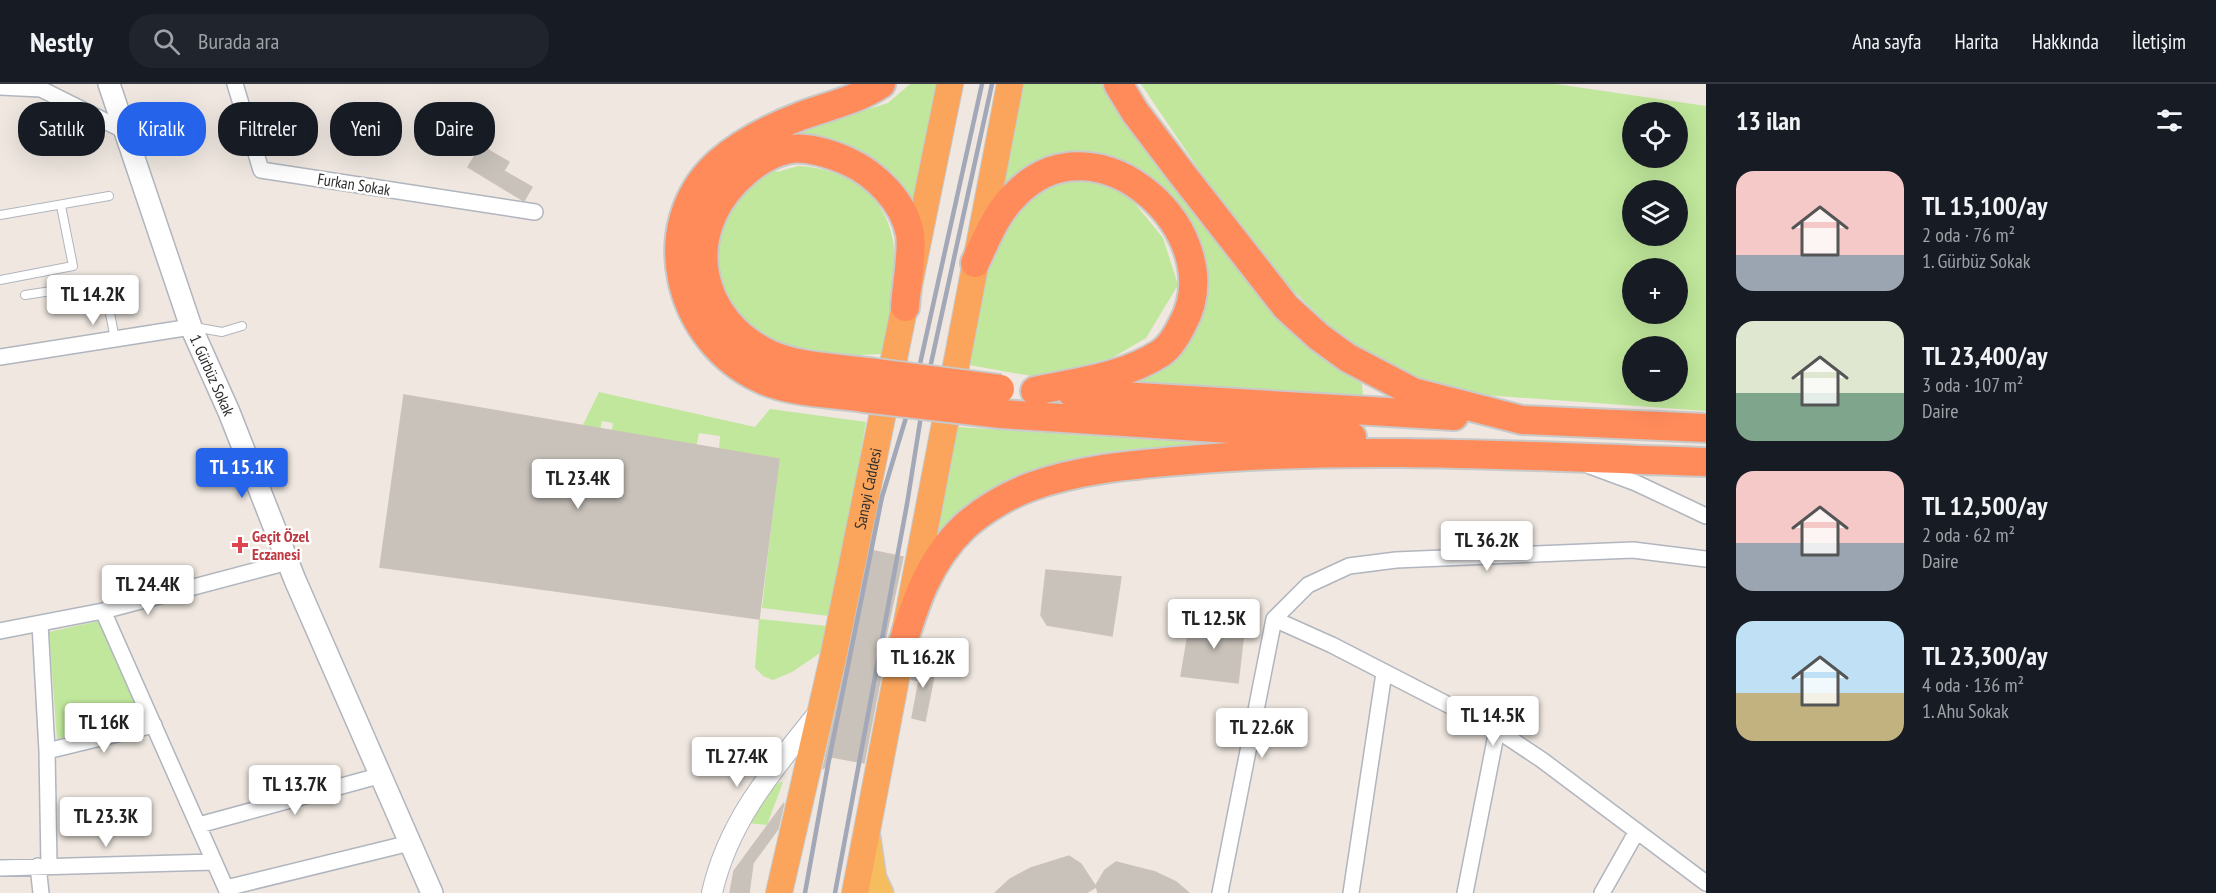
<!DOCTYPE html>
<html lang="tr">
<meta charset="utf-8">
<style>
body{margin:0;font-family:"PT Sans Narrow",sans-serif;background:#20242c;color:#f1f3f6;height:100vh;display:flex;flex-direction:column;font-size:22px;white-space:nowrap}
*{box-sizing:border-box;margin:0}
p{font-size:20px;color:#9ea1a6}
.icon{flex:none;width:33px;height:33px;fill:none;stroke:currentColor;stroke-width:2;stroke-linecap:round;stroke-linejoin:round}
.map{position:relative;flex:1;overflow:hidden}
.sheet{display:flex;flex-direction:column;background:#171b24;width:510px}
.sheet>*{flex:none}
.top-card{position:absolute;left:18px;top:18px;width:570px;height:54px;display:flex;gap:12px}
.controls{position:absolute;left:1622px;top:18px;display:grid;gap:12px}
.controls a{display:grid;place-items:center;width:66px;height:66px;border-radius:50%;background:#171b24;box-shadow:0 6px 24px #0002;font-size:30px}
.price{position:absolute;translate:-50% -51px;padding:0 14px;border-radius:6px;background:#fff;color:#222;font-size:20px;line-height:39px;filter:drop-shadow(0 2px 3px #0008)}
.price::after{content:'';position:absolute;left:50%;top:36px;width:18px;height:14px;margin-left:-9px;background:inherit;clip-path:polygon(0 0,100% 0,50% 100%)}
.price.on{background:#2563eb;color:#fff}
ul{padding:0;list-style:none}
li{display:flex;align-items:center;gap:18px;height:150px;padding:0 30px}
li span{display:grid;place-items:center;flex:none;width:168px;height:120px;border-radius:18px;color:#555}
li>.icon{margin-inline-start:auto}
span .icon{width:72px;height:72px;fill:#fffc;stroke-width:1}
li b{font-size:26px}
h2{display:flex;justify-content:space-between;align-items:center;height:72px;padding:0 30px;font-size:26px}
.tag{padding:0 21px;border-radius:24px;background:#171b24;box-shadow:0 6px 24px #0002;font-size:21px;line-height:54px}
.tag.on{background:#2563eb;color:#fff}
header{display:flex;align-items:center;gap:36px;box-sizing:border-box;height:84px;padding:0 30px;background:#171b24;border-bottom:2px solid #363941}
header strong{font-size:28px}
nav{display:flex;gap:33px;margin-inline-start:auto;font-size:21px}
.search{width:420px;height:54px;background:#20242c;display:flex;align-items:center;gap:15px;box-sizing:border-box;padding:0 21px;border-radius:24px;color:#9ea1a6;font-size:22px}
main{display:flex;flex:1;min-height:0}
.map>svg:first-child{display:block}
.green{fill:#c0e79b;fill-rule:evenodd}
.building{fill:#c8c2bb;stroke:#cbc2b9;stroke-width:1.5}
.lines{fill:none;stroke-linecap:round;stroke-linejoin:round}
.service-casing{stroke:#b0b5be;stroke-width:10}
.minor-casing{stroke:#b0b5be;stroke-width:18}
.tertiary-casing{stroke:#b0b5be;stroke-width:22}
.secondary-casing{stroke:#b0b5be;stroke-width:24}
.primary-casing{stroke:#c9c9c9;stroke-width:27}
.trunk-casing{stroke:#c9c9c9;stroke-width:28}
.motorway-casing{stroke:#c9c9c9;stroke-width:32}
.service{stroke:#fff;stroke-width:8}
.minor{stroke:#fff;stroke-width:15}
.tertiary{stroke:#fff;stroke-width:20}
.secondary{stroke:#fff;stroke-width:21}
.primary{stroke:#f6bd5e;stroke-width:24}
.trunk{stroke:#faa45c;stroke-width:26}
.motorway{stroke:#ff8b5b;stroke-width:28}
.rail{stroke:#a2a8b8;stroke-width:4.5}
.motorway-bridge-casing{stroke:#c9c9c9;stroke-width:32;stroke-linecap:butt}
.motorway-bridge{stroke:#ff8b5b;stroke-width:28}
.health-dot{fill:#e0444e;stroke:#fff;stroke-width:2}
.labels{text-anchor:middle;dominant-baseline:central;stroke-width:5;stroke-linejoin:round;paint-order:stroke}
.street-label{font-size:16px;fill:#2e2e2e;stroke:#fff}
.health-label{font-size:16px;font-weight:bold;fill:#be3a42;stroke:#fff;text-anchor:start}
</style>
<header>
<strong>Nestly</strong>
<div class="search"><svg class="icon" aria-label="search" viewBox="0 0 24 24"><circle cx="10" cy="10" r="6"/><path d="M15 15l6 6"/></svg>Burada ara</div>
<nav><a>Ana sayfa</a><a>Harita</a><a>Hakkında</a><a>İletişim</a></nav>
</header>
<main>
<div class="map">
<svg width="1706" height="809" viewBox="0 0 1706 809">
<rect width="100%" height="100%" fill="#efe7e0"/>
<path class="green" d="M910 0H941L912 137 900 109 799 60 800 46 888 19Z
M1007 0H1106L1120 31 1245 194 1274 228 1362 299 1363 314 1121 300 1179 263 1184 141 1134 81 1090 74 999 115Z
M1141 0H1556L1706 22V327L1429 307 1369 281 1255 169ZM1632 28H1677V74H1632ZM1632 106H1677V152H1632ZM1632 184H1677V230H1632ZM1632 262H1677V308H1632Z
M798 82C854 85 895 117 895 178 895 208 888 240 884 270L856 271 855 276 761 258 716 199 713 167 735 112 775 84 777 88Z
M1047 91 1119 100 1163 154 1178 201 1146 254 1112 274 1037 293 958 279 983 187 1008 141Z
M599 308 755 343 770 325 866 338 848 442 829 532 762 524 779 375 719 367 720 352 699 349 696 364 611 351 613 339 602 337 599 350 583 341Z
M958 343 1264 363C1173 362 1074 357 995 406 973 420 954 441 936 458Z
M759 535 827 542 820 569 792 588 773 596 763 592 755 584Z
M99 537 142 634 57 655 49 548Z
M780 698H783L767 741 748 739 766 709Z"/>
<path class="building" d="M481 62 509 78 504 87 532 103 524 117 468 83Z
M404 311 779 375 759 535 380 483Z
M870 466 903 473 882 570 883 581 864 679 832 673 823 685Z
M1046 486 1121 493 1112 552 1047 541 1041 531Z
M1200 533 1245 539 1238 599 1181 592 1190 539Z
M915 578 936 582 925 637 912 634 919 597 911 595Z
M784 719 778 745 753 779 749 809H730L734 787Z
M1069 772 1081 780 1096 803 1086 809H995L1010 795 1031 784Z
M1116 778 1155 788 1176 798 1189 809H1098L1096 801 1105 786Z"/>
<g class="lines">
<defs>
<path id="service" d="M0 131 109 112
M0 196 73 182 61 122
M25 211 104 199 115 255
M194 243 222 248 242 242"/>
<path id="minor" d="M235 0 261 86 535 128
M0 3 41 5 123 46
M0 273 191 243
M1590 382 1636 399 1706 432
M103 527 228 809
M1274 535 1332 561 1497 646 1542 676 1706 799
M40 540 47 667 49 781
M0 547 103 527 288 478
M47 667 154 641
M199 741 382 691
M38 782 41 809
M0 784 214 778
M226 804 410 759
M1220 809 1274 535 1308 501 1349 482 1396 476 1633 466 1706 475
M1351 809 1384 589
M1465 809 1497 646
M1602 809 1637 747"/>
<path id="tertiary" d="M712 809C728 737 774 684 819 628"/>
<g id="secondary">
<path id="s1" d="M109 0 191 243 229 328 295 496 432 809"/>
</g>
<path id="primary" d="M868 753 874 794 881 809"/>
<g id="trunk">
<path id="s2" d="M779 809 833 574 950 0"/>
<path d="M855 809 1010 0"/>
</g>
<path id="motorway" d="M1118 0 1135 28 1182 90 1286 223 1319 253 1348 274 1413 308 1522 336 1706 344
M975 179C987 154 996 129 1016 110 1098 26 1233 151 1182 241 1177 251 1170 263 1161 269 1124 293 1077 298 1035 307
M868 288C836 284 799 283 769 270 698 236 681 153 736 97 749 84 767 70 786 66 804 61 831 70 847 77 876 90 904 118 910 150 913 167 906 204 905 223
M1072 309 1454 332
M864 314C831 309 791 309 761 295 679 258 648 143 718 79 741 59 772 43 801 32 828 22 857 16 881 0
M1001 330 1352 353
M898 575C913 526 926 479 964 443 981 427 1008 411 1030 403 1085 383 1143 380 1201 375 1369 362 1538 373 1706 378"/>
</defs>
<use href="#service" class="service-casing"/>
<use href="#minor" class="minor-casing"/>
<use href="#tertiary" class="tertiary-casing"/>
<use href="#secondary" class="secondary-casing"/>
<use href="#primary" class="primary-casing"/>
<use href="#trunk" class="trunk-casing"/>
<use href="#motorway" class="motorway-casing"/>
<use href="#service" class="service"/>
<use href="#minor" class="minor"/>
<use href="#tertiary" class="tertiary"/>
<use href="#secondary" class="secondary"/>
<use href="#primary" class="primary"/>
<use href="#trunk" class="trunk"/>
<use href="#motorway" class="motorway"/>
<path class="rail" d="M805 809 828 681 882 413 914 307 982 0
M835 809 907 420 925 307 992 0"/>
<defs>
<path id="motorway-bridge" d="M868 288 1000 305
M864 314 1001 330"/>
</defs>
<use href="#motorway-bridge" class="motorway-bridge-casing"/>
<use href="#motorway-bridge" class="motorway-bridge"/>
</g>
<path class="health-dot" d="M237 452h6v6h6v6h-6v6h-6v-6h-6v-6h6z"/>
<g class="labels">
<g class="street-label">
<text transform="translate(354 100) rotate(9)">Furkan Sokak</text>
<text stroke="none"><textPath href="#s1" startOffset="309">1. Gürbüz Sokak</textPath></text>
<text stroke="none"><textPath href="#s2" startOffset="414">Sanayi Caddesi</textPath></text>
</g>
<g class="health-label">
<text x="252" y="452">Geçit Özel<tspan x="252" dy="18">Eczanesi</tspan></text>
</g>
</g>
</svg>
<div class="controls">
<a><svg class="icon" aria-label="locate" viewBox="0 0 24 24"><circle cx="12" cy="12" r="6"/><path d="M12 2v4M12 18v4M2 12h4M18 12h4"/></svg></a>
<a><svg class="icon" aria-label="layers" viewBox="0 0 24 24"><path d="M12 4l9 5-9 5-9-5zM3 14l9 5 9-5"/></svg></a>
<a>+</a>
<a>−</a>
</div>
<b class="price" style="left:93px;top:242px">TL 14.2K</b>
<b class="price on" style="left:242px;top:415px">TL 15.1K</b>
<b class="price" style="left:578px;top:426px">TL 23.4K</b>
<b class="price" style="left:1487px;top:488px">TL 36.2K</b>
<b class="price" style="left:148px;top:532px">TL 24.4K</b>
<b class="price" style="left:1214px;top:566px">TL 12.5K</b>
<b class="price" style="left:923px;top:605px">TL 16.2K</b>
<b class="price" style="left:1493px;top:663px">TL 14.5K</b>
<b class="price" style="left:104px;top:670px">TL 16K</b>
<b class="price" style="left:1262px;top:675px">TL 22.6K</b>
<b class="price" style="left:737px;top:704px">TL 27.4K</b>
<b class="price" style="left:295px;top:732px">TL 13.7K</b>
<b class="price" style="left:106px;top:764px">TL 23.3K</b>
<div class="top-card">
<a class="tag">Satılık</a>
<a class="tag on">Kiralık</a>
<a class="tag">Filtreler</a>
<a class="tag">Yeni</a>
<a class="tag">Daire</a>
</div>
</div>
<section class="sheet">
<h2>13 ilan<svg class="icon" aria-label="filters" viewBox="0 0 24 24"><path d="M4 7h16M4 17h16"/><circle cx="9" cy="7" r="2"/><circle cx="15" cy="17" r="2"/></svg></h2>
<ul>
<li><span style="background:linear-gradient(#f6c9c9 70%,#9aa5b1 0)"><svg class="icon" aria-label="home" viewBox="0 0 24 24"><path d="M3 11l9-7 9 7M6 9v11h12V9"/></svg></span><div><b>TL 15,100/ay</b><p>2 oda · 76 m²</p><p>1. Gürbüz Sokak</p></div></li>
<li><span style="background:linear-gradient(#dfe7d0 60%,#7fa58c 0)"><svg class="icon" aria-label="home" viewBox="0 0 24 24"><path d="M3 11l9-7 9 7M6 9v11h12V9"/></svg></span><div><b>TL 23,400/ay</b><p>3 oda · 107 m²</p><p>Daire</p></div></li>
<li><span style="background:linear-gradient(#f6c9c9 60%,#9aa5b1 0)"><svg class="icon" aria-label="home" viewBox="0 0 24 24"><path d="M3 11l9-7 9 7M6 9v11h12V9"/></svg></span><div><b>TL 12,500/ay</b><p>2 oda · 62 m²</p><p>Daire</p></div></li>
<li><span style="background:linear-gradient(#bfe0f5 60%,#c2b280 0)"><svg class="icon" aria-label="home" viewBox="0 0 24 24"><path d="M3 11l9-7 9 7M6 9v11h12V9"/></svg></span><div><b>TL 23,300/ay</b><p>4 oda · 136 m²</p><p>1. Ahu Sokak</p></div></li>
</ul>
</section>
</main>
